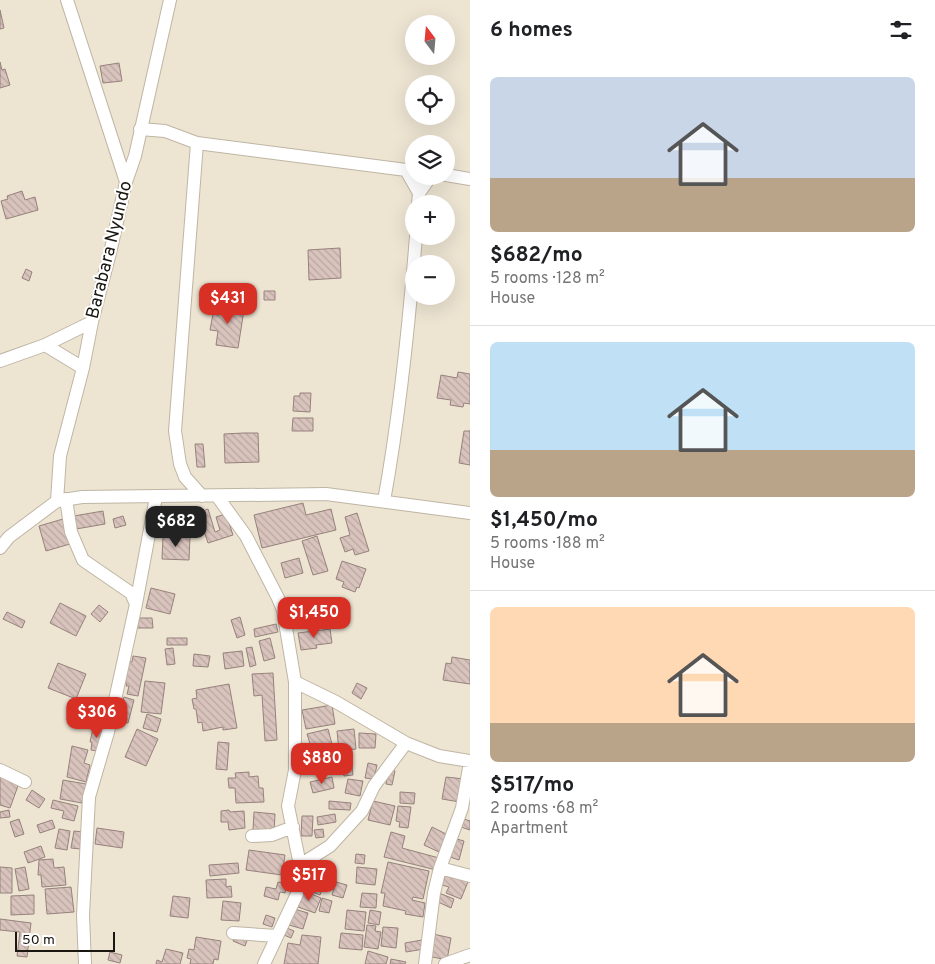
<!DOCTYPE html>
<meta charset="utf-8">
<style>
body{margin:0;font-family:Overpass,sans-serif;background:#f2f2f2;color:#202124;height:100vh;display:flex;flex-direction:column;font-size:19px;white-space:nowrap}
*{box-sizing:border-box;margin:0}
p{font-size:16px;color:#757577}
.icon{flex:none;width:28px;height:28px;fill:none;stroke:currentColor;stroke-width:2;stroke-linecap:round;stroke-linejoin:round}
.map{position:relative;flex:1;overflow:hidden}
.panel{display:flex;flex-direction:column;background:#fff;width:465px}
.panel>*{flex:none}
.needle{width:32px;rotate:344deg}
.tools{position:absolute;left:405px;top:15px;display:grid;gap:10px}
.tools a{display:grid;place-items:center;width:50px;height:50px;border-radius:50%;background:#fff;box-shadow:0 5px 20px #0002;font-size:25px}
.scale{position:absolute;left:15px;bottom:12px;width:100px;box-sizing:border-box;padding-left:5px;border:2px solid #1a1610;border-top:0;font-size:14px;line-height:18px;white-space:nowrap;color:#1a1610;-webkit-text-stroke:4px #fff;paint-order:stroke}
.price{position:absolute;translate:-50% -42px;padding:0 11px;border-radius:10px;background:#d93025;color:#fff;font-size:16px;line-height:32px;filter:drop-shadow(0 1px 2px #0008)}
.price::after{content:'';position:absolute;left:50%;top:30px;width:15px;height:11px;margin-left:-8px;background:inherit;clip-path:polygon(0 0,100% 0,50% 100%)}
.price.selected{background:#222;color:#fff}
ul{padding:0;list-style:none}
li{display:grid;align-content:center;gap:10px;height:265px;padding:0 20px}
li+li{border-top:1px solid #e0e0e0}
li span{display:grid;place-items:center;height:155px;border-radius:8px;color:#555}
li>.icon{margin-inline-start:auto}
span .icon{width:90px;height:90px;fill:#fffc;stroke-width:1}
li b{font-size:21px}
h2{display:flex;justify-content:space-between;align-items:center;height:60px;padding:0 20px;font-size:21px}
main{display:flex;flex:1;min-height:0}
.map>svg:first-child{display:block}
.building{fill:url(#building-back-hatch);stroke:#96827c}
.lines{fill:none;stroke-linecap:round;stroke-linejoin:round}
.minor-casing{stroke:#bfb5a4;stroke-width:14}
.minor{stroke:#fff;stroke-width:12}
.labels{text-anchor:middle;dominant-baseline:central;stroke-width:4;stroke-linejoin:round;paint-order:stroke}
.street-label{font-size:18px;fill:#1a1610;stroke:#fff}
</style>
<main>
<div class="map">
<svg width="470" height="964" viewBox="0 0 470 964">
<defs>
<pattern id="building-back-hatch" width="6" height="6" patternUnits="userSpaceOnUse" patternTransform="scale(1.25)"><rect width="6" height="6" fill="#d9c3bd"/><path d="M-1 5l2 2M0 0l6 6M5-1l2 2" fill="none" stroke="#baa7a1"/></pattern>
</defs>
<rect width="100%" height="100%" fill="#ede4d2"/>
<path class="building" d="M0 10 4 28 0 29Z
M0 62 2 70 5 69 10 85 0 88Z
M119 63 122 81 103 83 100 66Z
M22 191 25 200 35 197 38 210 6 219 1 201 8 199 7 196Z
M340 248 341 278 309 280 308 250Z
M26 269 32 272 29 281 22 278Z
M264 291H275V300H264Z
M229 302 242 304 241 310H244L238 348 216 345 218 331 210 330 213 314 218 315 219 307 228 308Z
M458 372 470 374V404L464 403 463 407 450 405 451 400 437 398 441 375 457 378Z
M300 393H311L310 412 293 411 294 396H300Z
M293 418H313V431H292Z
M464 431H470V465L459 463Z
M244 433H258L259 462 225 463 224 434Z
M195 444H203L205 467H197Z
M303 503 306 515 331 509 336 530 262 548 254 515Z
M208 509 215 532 220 530 216 517 226 514 233 535 208 543 198 513Z
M103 511 105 524 76 529 74 516Z
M357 513 369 551 355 555 353 549 345 552 340 538 350 535 345 517Z
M123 516 126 525 115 528 113 519Z
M63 519 70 544 46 551 39 526Z
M163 536 190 537 189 560 162 559Z
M317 536 328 571 313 575 302 541Z
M299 558 303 573 285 578 281 563Z
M342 561 366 569 359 588 357 587 355 592 342 587 344 582 336 579Z
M151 588 175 594 170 614 146 608Z
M60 603 86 616 76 636 50 623Z
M323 604 327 617 322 618 324 623 309 627 304 610Z
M99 605 108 612 100 622 91 614Z
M7 612 25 621 22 628 3 619Z
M240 617 245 635 237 638 231 620Z
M137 618H152L153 628H137Z
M276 624 278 632 255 637 254 629Z
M330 629 332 643 316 645 317 648 301 650 298 633Z
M167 638H187V645H167Z
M270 638 275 658 264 661 259 641Z
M252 647 256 665 250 667 246 648Z
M173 648 175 664 167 665 165 649Z
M242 651 244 666 225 669 223 653Z
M194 654 210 656 208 667 193 666Z
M133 656 146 658 138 696 127 694 129 686H126L127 684 123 683 127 661 132 662Z
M452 657 470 660V684L443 680 446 663 451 664Z
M58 663 86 674 76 699 48 688Z
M273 673 277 740 265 741 262 695 254 696 252 674Z
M145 681 165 683 161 714 141 712Z
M357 683 367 688 361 699 352 693Z
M229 684 237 728 223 730V727L203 731 202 722 198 723 196 709H194L192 699 197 698 196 690Z
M124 697 134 700 128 723 117 720Z
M332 705 335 724 306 729 302 710Z
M147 714 161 719 157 732 143 728Z
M93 728 105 730 98 751 91 750 92 742H90Z
M137 729 158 739 146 766 125 757Z
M328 729 333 748 313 753 307 734Z
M354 729 356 749 339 751 337 731Z
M359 733 376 734 375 748H359Z
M218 742 229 743 227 770 216 769Z
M72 746 88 750 84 763 90 765 86 782 67 777Z
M336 754 337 771 306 773 305 757Z
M368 763 377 765 374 779 365 778Z
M352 766 353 775 344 776 342 767Z
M389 769 395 771 392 785 386 784Z
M249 772V777L258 776 259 788H263L264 802 236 803 235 788H229L228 778H236L235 773Z
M0 777 19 783 10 808 0 805Z
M332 777 334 788 313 793 310 782Z
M446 777 464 779 460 802 442 799Z
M348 779 363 781 360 796 345 793Z
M63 780 86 784 82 803 60 799Z
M32 790 45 799 39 808 26 800Z
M400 792 415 793 414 804 400 803Z
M53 800 78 806 74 821 62 818 64 811 51 808Z
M329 801 351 803 350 810 329 809Z
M373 801 395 806 390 825 368 820Z
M398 806 411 807 408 828 399 827 400 822 396 821Z
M9 810 10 817 0 818V812Z
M229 810 230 812 244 811 245 828 229 830 228 822H221V811Z
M254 812 275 814 274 832 253 830Z
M335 814 336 822 318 825 317 817Z
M302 816H313L312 836H301Z
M461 818 470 821V830L458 826Z
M19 819 24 834 15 837 10 822Z
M52 820 55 828 40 833 37 825Z
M432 827 450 836 441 853 424 845Z
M97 828 124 832 122 848 95 844Z
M59 829 70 831 67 850 55 848Z
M323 829 324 837 316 838 314 830Z
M74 831 83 832 81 849 71 848Z
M391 832 405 836 402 848 439 858 436 870 384 857Z
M453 838 464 841 459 860 447 856Z
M41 846 45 857 28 863 24 852Z
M249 850 285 855 282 875 246 870Z
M356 854 365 855 364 864 355 863Z
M53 859 54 868 64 867 66 885 42 887 41 875H38L39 860Z
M388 862 429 871 423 899 413 897 412 900 425 903 423 917 405 914 406 911 383 906 385 893H381Z
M238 863 239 873 210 876 209 865Z
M0 867 12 868V893H0Z
M25 867 29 889 19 891 15 869Z
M357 867 377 869 375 885 356 883Z
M447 871 469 879 461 899 446 893 449 887 442 885Z
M307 873 325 879 320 895 302 888Z
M226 879V887L231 886 232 897 207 898 206 880Z
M278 882 287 884 285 893 280 892 278 900 264 896 266 887 276 889Z
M336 882 347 885 343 898 332 895Z
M71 887 74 912 47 914 45 889Z
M304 891 321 898 315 913 298 907Z
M362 893 377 894 376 908 360 907Z
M439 893 454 899 451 908 436 901Z
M34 895V914L11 915V896Z
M173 896 190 898 188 918 170 916Z
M322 898 332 901 329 913 319 911Z
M223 901 241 903 239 921 221 920Z
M294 909 308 913 303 929 289 925Z
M347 910 366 912 364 931 345 929Z
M370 910 381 912 379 925 368 923Z
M266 915 275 918 272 927 263 924Z
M0 919 31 923 27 957 17 956 20 932 0 930Z
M367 925 376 926 375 931 381 932 378 949 364 947Z
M383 927 398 928 396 948 381 946Z
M287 928 294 931 291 938 284 935Z
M236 933 248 938 245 946 233 941Z
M341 933 363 935 362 950 339 948Z
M433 934 451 938 447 960 428 956Z
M302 935 321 937 318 964H284L288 943 300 945Z
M196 937 221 941 218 960 214 959 213 964H190L191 959 187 958 189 949 194 950Z
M422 940 424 949 406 952 405 943Z
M166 949 183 953 180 964H156L157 960 162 962Z
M368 951 388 957 386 964H365Z
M110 952 122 955 120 963 108 960Z
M391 959 406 962 405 964H390Z"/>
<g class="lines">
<defs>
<path id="minor" d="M67 0 126 182
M140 129 165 131 197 143 414 171
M197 143 175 431 180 464 185 477 202 496
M406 170 419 193 418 204
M446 175 470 179
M419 193 431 176
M45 345 83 368
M0 361 45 345 92 322
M217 496 246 536 278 598 283 610 295 682V770L288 806 300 865 297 894 264 964
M66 499 71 532 83 560 131 593 136 604
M57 501 60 456 83 368 92 322 110 253 126 182 135 156 170 0
M384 501C400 413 409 325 416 236
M0 548 9 537 57 501 82 497 326 494 470 513
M295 682 336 702 406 743 439 756 470 761
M0 770 25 782
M252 836 272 835 293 827
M300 865 330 846 362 811 374 786 406 743
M440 868 470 876
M233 933 277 936
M85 964 83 915 89 797 108 732 136 604 156 497
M425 964 434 893 440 868 462 808 470 762
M445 964 470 955"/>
</defs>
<use href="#minor" class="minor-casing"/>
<use href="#minor" class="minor"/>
</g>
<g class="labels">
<g class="street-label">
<text transform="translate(110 250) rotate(-76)">Barabara Nyundo</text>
</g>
</g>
</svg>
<div class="tools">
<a><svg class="needle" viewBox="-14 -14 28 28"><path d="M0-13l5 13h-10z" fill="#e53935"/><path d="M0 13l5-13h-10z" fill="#757577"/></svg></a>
<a><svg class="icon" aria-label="locate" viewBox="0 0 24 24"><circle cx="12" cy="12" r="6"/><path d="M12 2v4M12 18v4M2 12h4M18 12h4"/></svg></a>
<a><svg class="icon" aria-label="layers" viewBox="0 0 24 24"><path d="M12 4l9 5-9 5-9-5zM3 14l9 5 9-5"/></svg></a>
<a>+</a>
<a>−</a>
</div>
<div class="scale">50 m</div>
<b class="price" style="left:228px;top:325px">$431</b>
<b class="price selected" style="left:176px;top:548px">$682</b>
<b class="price" style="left:314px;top:639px">$1,450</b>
<b class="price" style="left:97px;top:739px">$306</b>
<b class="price" style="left:322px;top:785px">$880</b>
<b class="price" style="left:309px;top:902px">$517</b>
</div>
<section class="panel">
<h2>6 homes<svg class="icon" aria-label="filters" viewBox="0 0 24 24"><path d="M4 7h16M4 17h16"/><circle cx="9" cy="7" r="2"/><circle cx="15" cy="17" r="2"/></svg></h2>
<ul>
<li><span style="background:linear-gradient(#c9d6e8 65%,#b9a48a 0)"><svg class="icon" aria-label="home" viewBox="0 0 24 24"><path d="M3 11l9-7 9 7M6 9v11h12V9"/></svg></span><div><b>$682/mo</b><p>5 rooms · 128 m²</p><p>House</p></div></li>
<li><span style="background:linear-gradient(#bfe0f5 70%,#b9a48a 0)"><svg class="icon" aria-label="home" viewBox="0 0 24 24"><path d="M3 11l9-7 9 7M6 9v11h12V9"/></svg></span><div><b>$1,450/mo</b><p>5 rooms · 188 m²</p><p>House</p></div></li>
<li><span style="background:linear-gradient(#ffd9b3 75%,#b9a48a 0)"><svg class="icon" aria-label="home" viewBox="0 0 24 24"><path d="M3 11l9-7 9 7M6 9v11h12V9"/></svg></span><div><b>$517/mo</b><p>2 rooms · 68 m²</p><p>Apartment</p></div></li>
</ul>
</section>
</main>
